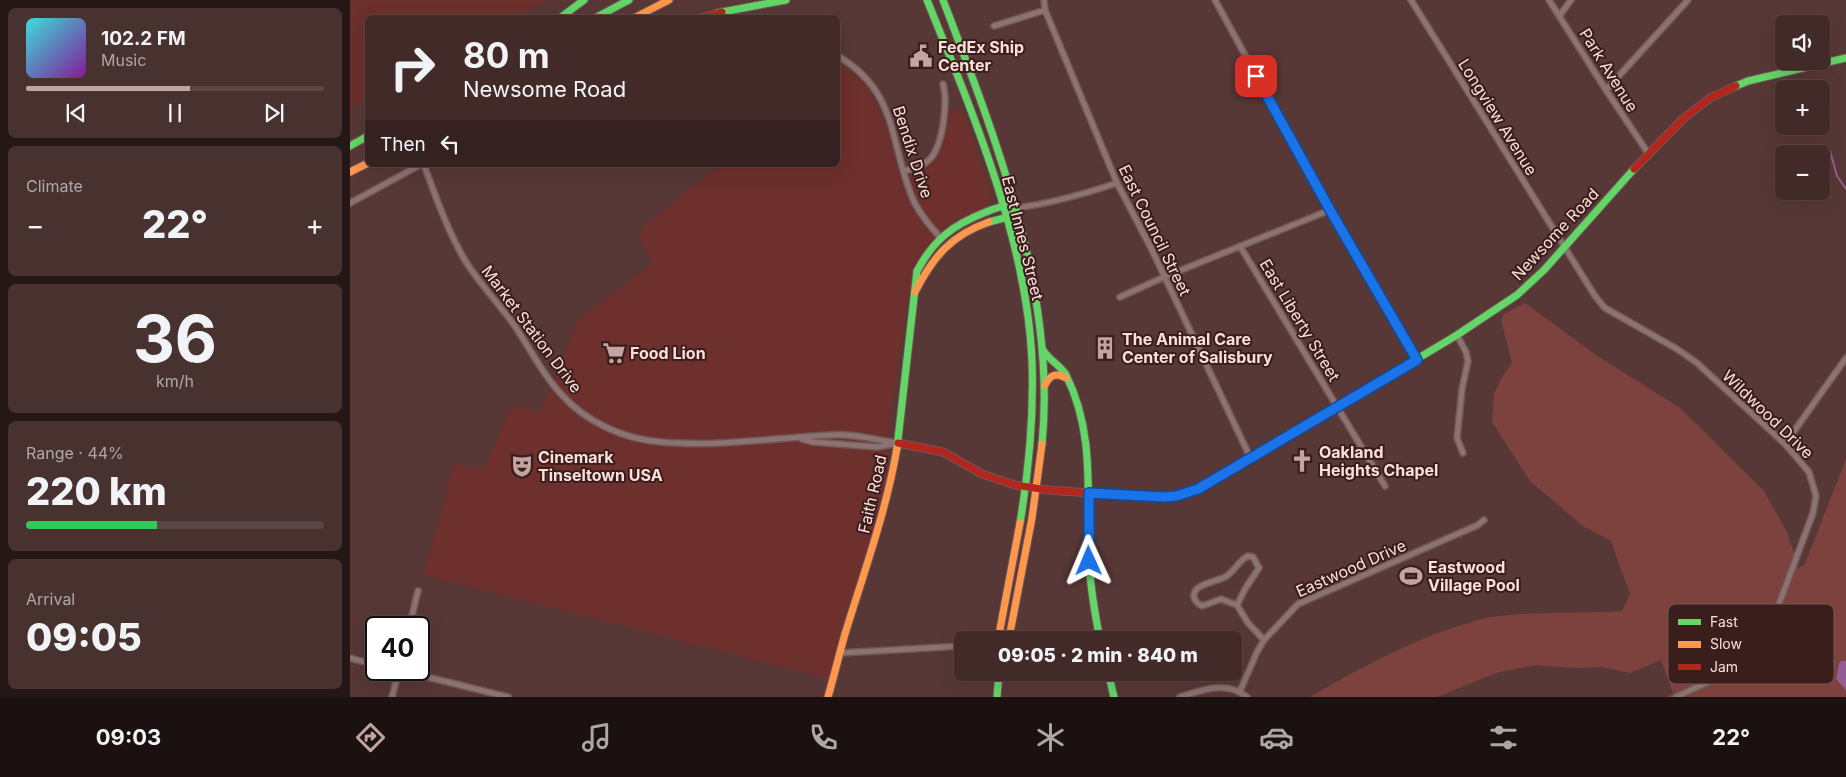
<!DOCTYPE html>
<html lang="en">
<head>
<meta charset="utf-8">
<style>
	:root { --surface:#412a28; --page:#483230; --text:#f1f3f6; --muted:#aea7a8; --line:#5a4645; --accent:#c2a4a1 }
	body { margin:0; font-family:Inter,sans-serif; background:var(--page); color:var(--text); height:100vh; display:flex; flex-direction:column; font-size:19px; white-space:nowrap }
	* { box-sizing:border-box; margin:0 }
	p { font-size:16px; color:var(--muted) }
	.icon { flex:none; width:28px; height:28px; fill:none; stroke:currentColor; stroke-width:2; stroke-linecap:round; stroke-linejoin:round }
	.map { position:relative; flex:1; overflow:hidden }
	.drawer { display:flex; flex-direction:column; gap:8px; padding:8px; background:#241716; width:350px }
	.drawer>* { flex:none }
	.top-card { position:absolute; left:15px; top:15px; width:475px; height:152px; border-radius:8px; box-shadow:0 5px 20px #0002,0 0 0 1px var(--line); background:#412a28; color:var(--text); overflow:hidden }
	.tools { position:absolute; left:1425px; top:15px; display:grid; gap:10px }
	.tools a { display:grid; place-items:center; width:55px; height:55px; border-radius:8px; background:var(--surface); box-shadow:0 5px 20px #0002,0 0 0 1px var(--line); font-size:25px }
	.speed { position:absolute; left:15px; top:616px; display:flex; gap:10px; font-size:25px; font-weight:700; text-align:center }
	.speed>* { display:grid; place-content:center; width:65px; height:65px; border-radius:50%; background:var(--surface); box-shadow:0 5px 20px #0002,0 0 0 1px var(--line); line-height:1 }
	.speed .limit { border:2px solid #111; border-radius:8px; background:#fff; color:#111 }
	.pin { position:absolute; display:grid; place-items:center; width:42px; height:42px; color:#fff; margin:-21px; border-radius:10px; box-shadow:0 2px 8px #0006 }
	.me { position:absolute; width:55px; margin:-28px; rotate:359deg; stroke-linejoin:round; filter:drop-shadow(0 0 4px #0008) }
	.turn { display:flex; align-items:center; gap:18px; height:105px; padding:0 15px; font-size:22px }
	.turn .icon { width:65px; height:65px; stroke-width:2.5 }
	.turn b { display:block; font-size:35px; line-height:42px }
	.then { display:flex; align-items:center; height:48px; padding:0 15px; background:#0003; gap:10px; font-size:19px }
	.big { font-size:38px; font-weight:800; line-height:1.1 }
	.drawer .card { flex:1; display:flex; flex-direction:column; justify-content:center; gap:8px; min-width:0; padding:0 18px; border-radius:8px; background:var(--page) }
	.drawer .dial { align-items:center; gap:0 }
	.dial b { font-size:65px; line-height:1 }
	.song { display:flex; align-items:center; gap:15px }
	.cover { width:60px; height:60px; border-radius:8px; background:linear-gradient(135deg,hsl(180 70% 55%),hsl(290 70% 35%)) }
	.played { height:5px; border-radius:2px; background:linear-gradient(90deg,var(--accent) 55%,var(--line) 55%) }
	.keys { display:flex; justify-content:space-around; direction:ltr }
	.heat { display:flex; justify-content:space-between; align-items:center; font-size:28px; direction:ltr }
	.charge { height:8px; border-radius:4px; background:linear-gradient(90deg,#34c759 44%,var(--line) 0) }
	.trip { position:absolute; left:604px; top:631px; width:288px; height:50px; border-radius:8px; background:var(--surface); box-shadow:0 5px 20px #0002,0 0 0 1px var(--line); font-weight:800; line-height:50px; text-align:center }
	.tab-bar { display:flex; height:80px; justify-content:space-around; align-items:center; background:#1a1110; color:var(--muted) }
	.tab-bar .icon { width:35px; height:35px }
	.tab-bar .selected { color:var(--accent) }
	.tab-bar b { font-size:22px; color:var(--text) }
	main { display:flex; flex:1; min-height:0 }
	.map>svg:first-child { display:block }
	.built { fill:#6d302c }
	.green { fill:#7d423d }
	.water { fill:#945c94 }
	.lines { fill:none; stroke-linecap:round; stroke-linejoin:round }
	.stream { stroke:#945c94; stroke-width:2 }
	.street-casing { stroke:#705755; stroke-width:8 }
	.fast-casing { stroke:#705755; stroke-width:9 }
	.slow-casing { stroke:#705755; stroke-width:9 }
	.jam-casing { stroke:#705755; stroke-width:9 }
	.street { stroke:#8c7270; stroke-width:5 }
	.fast { stroke:#63d668; stroke-width:7 }
	.slow { stroke:#ff974d; stroke-width:7 }
	.jam { stroke:#b3261e; stroke-width:7 }
	.route-casing { stroke:#114b97; stroke-width:12 }
	.route { stroke:#1a73e8; stroke-width:9 }
	.labels { text-anchor:middle; dominant-baseline:central; stroke-width:4; stroke-linejoin:round; paint-order:stroke }
	.poi-label { font-size:16px; font-weight:bold; fill:#fcdeda; stroke:#391e1c; text-anchor:start }
	.street-label { font-size:16px; fill:#fcdeda; stroke:#391e1c }
	.key { fill:#391e1c; stroke:#745855; stroke-width:1 }
	.key-label { font-size:14px; fill:#fcdeda }
</style>
</head>
<body>
<main>
<section class="drawer">
<div class="card">
<div class="song"><i class="cover"></i><div><b>102.2 FM</b><p>Music</p></div></div>
<div class="played"></div>
<div class="keys"><svg class="icon" aria-label="previous" viewBox="0 0 24 24"><path d="M18 5L8 12l10 7zM5 5v14"/></svg><svg class="icon" aria-label="pause" viewBox="0 0 24 24"><path d="M8 5v14M16 5v14"/></svg><svg class="icon" aria-label="next" viewBox="0 0 24 24"><path d="M6 5l10 7-10 7zM19 5v14"/></svg></div>
</div>
<div class="card"><p>Climate</p>
<div class="heat"><a>−</a><b class="big">22°</b><a>+</a></div>
</div>
<div class="card dial"><b>36</b><p>km/h</p></div>
<div class="card"><p>Range · 44%</p><b class="big">220 km</b><div class="charge"></div></div>
<div class="card"><p>Arrival</p><b class="big">09:05</b></div>
</section>
<div class="map">
<svg width="1496" height="697" viewBox="0 0 1496 697">
	<rect width="100%" height="100%" fill="#573836"/>
	<path class="built" d="M0,0H197L167,17L18,18L17,99L0,109Z
		M488,61L511,80L525,99L536,124L550,176L572,170L587,158L593,145L598,111L612,108L642,196L635,207L602,225L567,265L563,276L557,303L540,422L538,463L534,493L510,578L479,679L74,575L103,463L134,468L162,404L190,413L227,321L302,263L290,241L293,226L370,165H488Z"/>
	<path class="green" d="M1175,303L1246,355L1330,408L1414,491L1437,532L1449,568L1455,564L1496,459V697H1316L1323,693L1311,660L1280,673L1251,667L1222,668L1186,665L1149,672L1087,697H960C1009,669 1058,641 1112,625C1122,622 1132,618 1142,617C1185,611 1228,614 1272,611L1280,594L1261,541L1233,526L1180,481L1142,422L1144,394L1152,377L1162,363L1151,320L1154,314Z"/>
	<path class="water" d="M1491,661H1496V690L1486,679L1489,664Z"/>
	<g class="lines">
		<path class="stream" d="M1480,151L1487,176L1496,189"/>
		<defs>
			<path id="street" d="M694,0L695,10L767,183L801,248L901,459
				M865,0L980,210L1067,360
				M1061,0L1245,296L1255,308L1327,349L1347,363L1435,444L1459,472L1466,496L1463,513L1420,628L1410,649L1403,658L1392,666L1326,697
				M1199,0L1256,90L1298,153
				M1210,15L1221,0
				M644,26L695,10
				M488,56C548,92 539,140 562,197C568,212 579,225 590,237
				M1256,90L1338,0
				M74,165C86,197 98,232 116,262C130,284 149,304 164,325C180,348 192,374 211,394C236,422 273,439 311,442C365,447 426,438 480,435C502,433 526,440 548,443
				M554,171C563,169 572,167 579,160C593,147 598,102 593,84
				M0,203L70,165
				M665,208C699,204 734,194 767,183
				M890,246L1035,486
				M770,297L814,277L980,210
				M1107,335L1116,352L1118,361L1112,389L1107,438L1113,453
				M452,439L463,442L527,447L543,444
				M1435,444L1496,358
				M898,556L903,557L909,568L895,589L887,605L871,599L852,606C848,604 845,602 844,597C842,584 866,582 875,577C884,572 888,561 898,556Z
				M887,605L898,623L914,640
				M59,628L68,591
				M490,653L612,646
				M0,658L26,665
				M49,670L158,697
				M890,691L907,652L914,640L948,604L1128,525L1134,520
				M42,697L49,670
				M830,697C852,690 877,680 897,697"/>
			<path id="fast" d="M577,0C622,111 677,240 682,361C684,416 679,469 670,523
				M593,0C646,139 707,293 692,444
				M367,13L436,0
				M210,18L234,0
				M245,18L279,0
				M1386,86L1398,81L1496,58
				M0,146L18,136
				M693,350C699,360 711,366 716,375C746,435 736,496 739,560C740,587 745,614 750,640
				M1042,374L1107,335L1167,295L1194,270L1284,169
				M547,448L567,271C584,239 603,225 636,212C646,208 655,204 665,208L662,216L639,222
				M758,672L764,697
				M647,697L649,672"/>
			<path id="slow" d="M284,18L319,0
				M0,172L18,163
				M565,292C583,257 601,235 639,222
				M695,385C700,375 706,372 716,378
				M740,493L809,497L827,496L848,489L1042,374
				M653,640L650,629L670,523
				M656,640L660,633L682,518L692,444
				M478,697C484,676 489,655 495,634C514,572 536,512 547,448"/>
			<path id="jam" d="M350,18L372,12
				M1284,169L1334,118L1360,98L1386,86
				M548,443L593,452L632,474L665,485L698,490L740,493"/>
		</defs>
		<use href="#street" class="street-casing"/>
		<use href="#fast" class="fast-casing"/>
		<use href="#slow" class="slow-casing"/>
		<use href="#jam" class="jam-casing"/>
		<use href="#street" class="street"/>
		<use href="#fast" class="fast"/>
		<use href="#slow" class="slow"/>
		<use href="#jam" class="jam"/>
	</g>
	<g class="lines">
		<defs>
			<path id="route" d="M739,561V493L814,497L826,496L848,489L1067,360L980,210L906,76"/>
		</defs>
		<use href="#route" class="route-casing"/>
		<use href="#route" class="route"/>
	</g>
	<defs>
		<symbol id="civic-bare" viewBox="-9 -9 18 18"><path d="M-.6-6.5H3V-4.5H.6V-3L4-1V1h2V6H-6V1h2V-1L-.6-3ZM-1.2 2.5V6h2.4V2.5Z" fill="#c2a4a1" stroke="#391e1c" stroke-width="2.5" paint-order="stroke"/></symbol>
		<symbol id="building-bare" viewBox="-9 -9 18 18"><path d="M-4-6H4V6H1V3H-1V6H-4ZM-2.5-4.3h1.7v1.8h-1.7ZM.8-4.3h1.7v1.8H.8ZM-2.5-1h1.7V.8h-1.7ZM.8-1h1.7V.8H.8Z" fill="#c2a4a1" stroke="#391e1c" stroke-width="2.5" paint-order="stroke"/></symbol>
		<symbol id="supermarket-bare" viewBox="-9 -9 18 18"><path d="M-6-5.5h2.5l.6 2H6L4.5 2H-2.5L-4.4-4H-6ZM-1.5 3.2a1.3 1.3 0 1 0 .1 0ZM3 3.2a1.3 1.3 0 1 0 .1 0Z" fill="#c2a4a1" stroke="#391e1c" stroke-width="2.5" paint-order="stroke"/></symbol>
		<symbol id="church-bare" viewBox="-9 -9 18 18"><path d="M-1.2-6h2.4v3.5h3.3v2.4h-3.3V6h-2.4V-.1h-3.3v-2.4h3.3Z" fill="#c2a4a1" stroke="#391e1c" stroke-width="2.5" paint-order="stroke"/></symbol>
		<symbol id="theatre-bare" viewBox="-9 -9 18 18"><path d="M-5-5.5Q0-4 5-5.5V0Q5 5 0 6Q-5 5-5 0ZM-3.3-2.5H-1v1.5H-3.3ZM1-2.5H3.3v1.5H1ZM-2.8 1Q0 5.5 2.8 1Z" fill="#c2a4a1" stroke="#391e1c" stroke-width="2.5" paint-order="stroke"/></symbol>
		<symbol id="stadium-bare" viewBox="-9 -9 18 18"><path d="M0-5a6.5 5 0 1 0 0 10a6.5 5 0 1 0 0-10ZM-3.5-1.8h7v3.6h-7Z" fill="#c2a4a1" stroke="#391e1c" stroke-width="2.5" paint-order="stroke"/></symbol>
	</defs>
	<g fill-rule="evenodd">
		<use href="#civic-bare" x="555" y="40" width="32" height="32"/>
		<use href="#building-bare" x="739" y="332" width="32" height="32"/>
		<use href="#supermarket-bare" x="248" y="337" width="32" height="32"/>
		<use href="#church-bare" x="936" y="445" width="32" height="32"/>
		<use href="#theatre-bare" x="156" y="450" width="32" height="32"/>
		<use href="#stadium-bare" x="1045" y="560" width="32" height="32"/>
	</g>
	<g class="labels">
		<g class="poi-label">
			<text x="588" y="47">FedEx Ship<tspan x="588" dy="18">Center</tspan></text>
			<text x="772" y="339">The Animal Care<tspan x="772" dy="18">Center of Salisbury</tspan></text>
			<text x="280" y="353">Food Lion</text>
			<text x="969" y="452">Oakland<tspan x="969" dy="18">Heights Chapel</tspan></text>
			<text x="188" y="457">Cinemark<tspan x="188" dy="18">Tinseltown USA</tspan></text>
			<text x="1078" y="567">Eastwood<tspan x="1078" dy="18">Village Pool</tspan></text>
		</g>
		<g class="street-label">
			<text transform="translate(1259 70) rotate(58)">Park Avenue</text>
			<text transform="translate(1148 117) rotate(58)">Longview Avenue</text>
			<text transform="translate(563 152) rotate(72)">Bendix Drive</text>
			<text transform="translate(805 230) rotate(64)">East Council Street</text>
			<text transform="translate(1205 234) rotate(-47)">Newsome Road</text>
			<text transform="translate(673 238) rotate(76)">East Innes Street</text>
			<text transform="translate(950 320) rotate(59)">East Liberty Street</text>
			<text transform="translate(182 329) rotate(53)">Market Station Drive</text>
			<text transform="translate(1418 414) rotate(44)">Wildwood Drive</text>
			<text transform="translate(522 494) rotate(-77)">Faith Road</text>
			<text transform="translate(1001 568) rotate(-24)">Eastwood Drive</text>
		</g>
	</g>
	<rect x="1318" y="604" width="166" height="80" rx="8" class="key"/>
	<rect x="1328" y="619" width="23" height="6" fill="#63d668"/>
	<rect x="1328" y="641" width="23" height="7" fill="#ff974d"/>
	<rect x="1328" y="664" width="23" height="6" fill="#b3261e"/>
	<g class="key-label">
		<text x="1360" y="627">Fast</text>
		<text x="1360" y="649">Slow</text>
		<text x="1360" y="672">Jam</text>
	</g>
</svg>
<div class="tools">
<a><svg class="icon" aria-label="sound" viewBox="0 0 24 24"><path d="M4 9h4l5-4v14l-5-4H4zM17 9q2 3 0 6"/></svg></a>
<a>+</a>
<a>−</a>
</div>
<div class="speed"><div class="limit">40</div></div>
<div class="pin" style="left:906px;top:76px;background:#d93025"><svg class="icon" aria-label="arrive" viewBox="0 0 24 24"><path d="M6 21V4h12l-3 4 3 4H6"/></svg></div>
<svg class="me" style="left:739px;top:561px" viewBox="-20 -20 40 40"><path d="M0-17L14 15 0 8-14 15z" fill="#1a73e8" stroke="#fff" stroke-width="4"/></svg>
<div class="trip">09:05 · 2 min · 840 m</div>
<div class="top-card">
<div class="turn"><svg class="icon" aria-label="right" viewBox="0 0 24 24"><path d="M7 20v-9h11M14 6l5 5-5 5"/></svg><div><b>80 m</b>Newsome Road</div></div>
<div class="then">Then<svg class="icon" aria-label="left" viewBox="0 0 24 24"><path d="M17 20v-9H6M10 6l-5 5 5 5"/></svg></div>
</div>
</div>
</main>
<nav class="tab-bar">
<b>09:03</b>
<svg class="icon selected" aria-label="directions" viewBox="0 0 24 24"><path d="M12 3l9 9-9 9-9-9zM9 14v-3h6M13 9l2 2-2 2"/></svg>
<svg class="icon" aria-label="music" viewBox="0 0 24 24"><path d="M9 18V5l10-2v13"/><circle cx="6" cy="18" r="3"/><circle cx="16" cy="16" r="3"/></svg>
<svg class="icon" aria-label="phone" viewBox="0 0 24 24"><path d="M5 4h4l2 5-3 2q2 4 5 5l2-3 5 2v4C11 20 4 13 5 4z"/></svg>
<svg class="icon" aria-label="climate" viewBox="0 0 24 24"><path d="M12 3v18M4 7l16 10M4 17L20 7"/></svg>
<svg class="icon" aria-label="car" viewBox="0 0 24 24"><path d="M5 17H2v-5l4-1 3-4h7l3 4 3 1v5h-3M9 17h6M6 11h13"/><circle cx="7" cy="17" r="2"/><circle cx="17" cy="17" r="2"/></svg>
<svg class="icon" aria-label="filters" viewBox="0 0 24 24"><path d="M4 7h16M4 17h16"/><circle cx="9" cy="7" r="2"/><circle cx="15" cy="17" r="2"/></svg>
<b>22°</b>
</nav>
</body>
</html>
